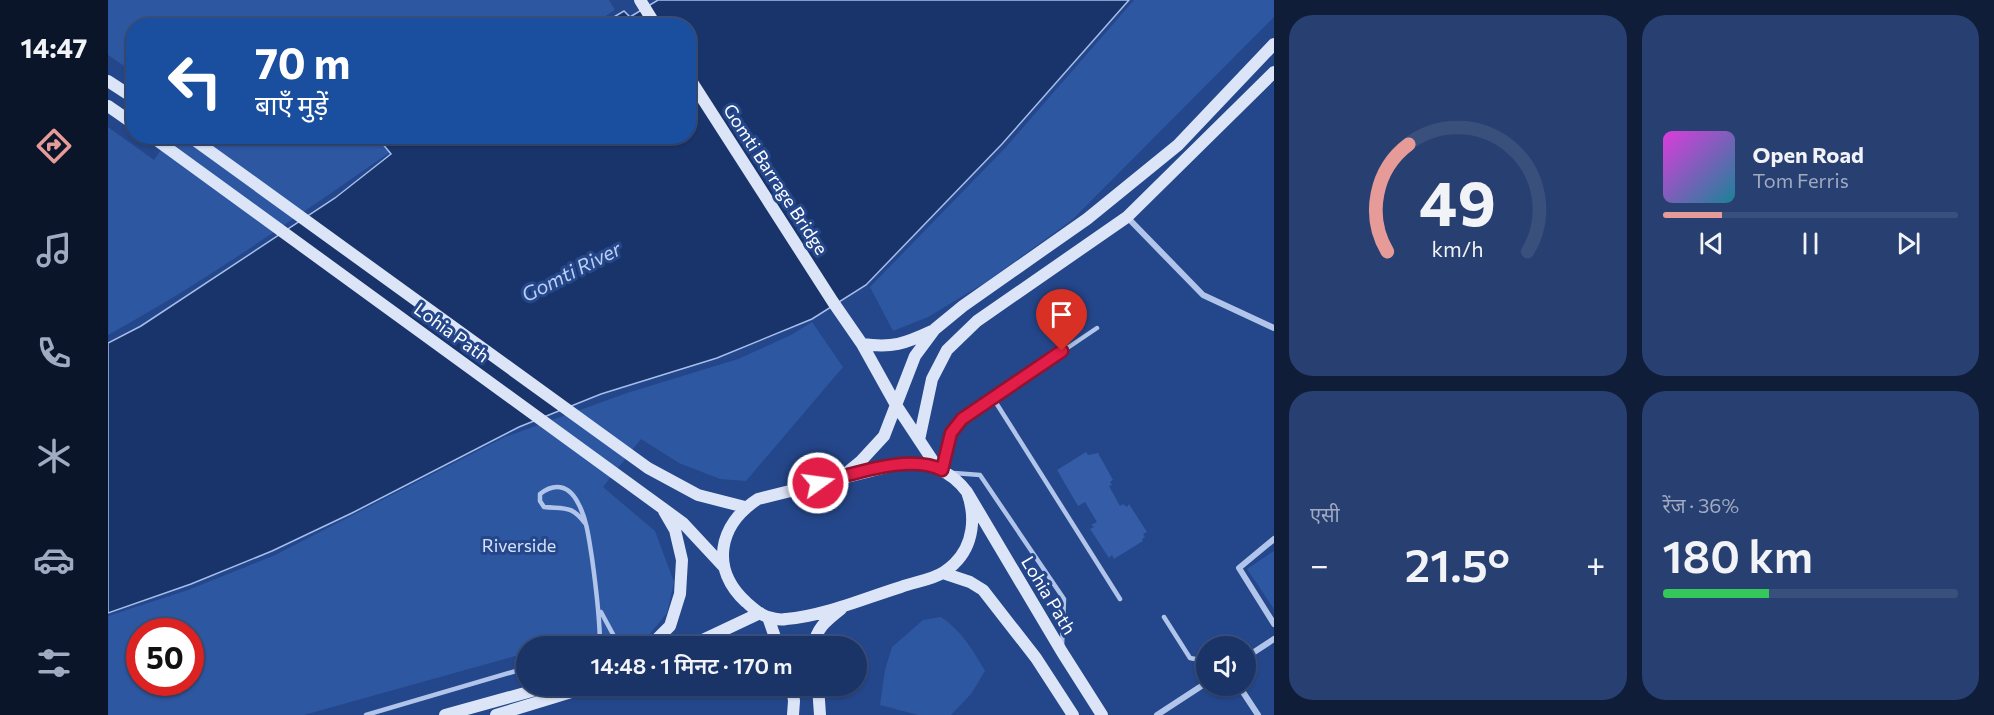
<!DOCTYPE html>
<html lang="hi">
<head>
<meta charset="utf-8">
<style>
	:root { --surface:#1b3468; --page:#283f71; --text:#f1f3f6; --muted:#a0aac0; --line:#394f7c; --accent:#e69b98 }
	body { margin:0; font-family:Commissioner,"Noto Sans Devanagari",sans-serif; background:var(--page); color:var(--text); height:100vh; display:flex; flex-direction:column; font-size:22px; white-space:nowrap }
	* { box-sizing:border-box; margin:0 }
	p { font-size:20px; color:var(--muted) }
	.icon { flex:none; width:33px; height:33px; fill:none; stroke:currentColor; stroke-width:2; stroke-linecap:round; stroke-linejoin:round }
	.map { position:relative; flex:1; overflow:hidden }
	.panel { display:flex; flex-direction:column; gap:15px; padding:15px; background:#0f1d39; width:720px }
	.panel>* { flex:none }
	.top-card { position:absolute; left:18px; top:18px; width:570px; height:126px; border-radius:24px; box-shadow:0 2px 4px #0004,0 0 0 2px var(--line); background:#1a4fa0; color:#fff; overflow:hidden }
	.controls { position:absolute; left:1088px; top:636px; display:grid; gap:12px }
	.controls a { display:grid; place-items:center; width:60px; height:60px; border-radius:50%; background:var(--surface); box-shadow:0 2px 4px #0004,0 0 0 2px var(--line); font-size:30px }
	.speed { position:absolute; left:18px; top:618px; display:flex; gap:12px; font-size:30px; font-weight:700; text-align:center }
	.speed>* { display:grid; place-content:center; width:78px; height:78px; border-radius:50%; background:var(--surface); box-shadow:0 2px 4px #0004,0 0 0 2px var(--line); line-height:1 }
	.speed .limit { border:9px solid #d22; background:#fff; color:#111 }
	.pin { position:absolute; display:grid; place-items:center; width:51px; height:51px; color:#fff; margin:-62px -26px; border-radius:50% 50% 50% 0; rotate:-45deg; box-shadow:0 0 6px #0007 }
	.pin .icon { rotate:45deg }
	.me { position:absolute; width:66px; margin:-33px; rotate:76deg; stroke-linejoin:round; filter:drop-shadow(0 0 4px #0008) }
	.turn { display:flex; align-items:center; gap:21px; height:126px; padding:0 30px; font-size:27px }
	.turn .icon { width:78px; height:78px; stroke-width:2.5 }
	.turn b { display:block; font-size:42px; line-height:51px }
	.big { font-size:45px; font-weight:600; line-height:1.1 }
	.panel .tile { flex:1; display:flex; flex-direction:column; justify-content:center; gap:9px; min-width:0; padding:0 21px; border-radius:24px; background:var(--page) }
	.panel .dial { align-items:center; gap:0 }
	.dial svg { height:156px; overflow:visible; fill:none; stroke:var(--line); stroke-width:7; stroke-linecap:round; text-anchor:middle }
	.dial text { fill:var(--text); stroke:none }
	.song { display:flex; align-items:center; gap:18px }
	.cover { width:72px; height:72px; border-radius:9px; background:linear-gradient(135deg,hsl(300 70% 55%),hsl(190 70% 35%)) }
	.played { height:6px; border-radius:3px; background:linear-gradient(90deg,var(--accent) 20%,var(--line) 20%) }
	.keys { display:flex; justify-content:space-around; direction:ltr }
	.heat { display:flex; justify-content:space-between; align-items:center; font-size:33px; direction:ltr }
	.charge { height:9px; border-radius:4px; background:linear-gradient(90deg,#34c759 36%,var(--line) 0) }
	.panel .tiles { flex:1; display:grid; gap:15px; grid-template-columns:repeat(2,1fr) }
	.trip { position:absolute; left:408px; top:636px; width:351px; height:60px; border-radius:30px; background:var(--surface); box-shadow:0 2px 4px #0004,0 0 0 2px var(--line); font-weight:600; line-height:60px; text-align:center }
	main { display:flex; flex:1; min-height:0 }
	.dock { display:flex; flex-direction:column; width:108px; justify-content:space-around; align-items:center; background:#0b152a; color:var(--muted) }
	.dock .icon { width:42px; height:42px }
	.dock .selected { color:var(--accent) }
	.dock b { font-size:27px; color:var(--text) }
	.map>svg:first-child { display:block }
	.green { fill:#2e57a2; fill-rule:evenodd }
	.water { fill:#19346a; stroke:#a5beeb; stroke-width:1.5 }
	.building { fill:#345ca7 }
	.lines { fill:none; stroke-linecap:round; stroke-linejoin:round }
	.lane { stroke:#b1c5ea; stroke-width:4.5 }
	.street { stroke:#b1c5ea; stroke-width:6 }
	.secondary { stroke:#dce5f8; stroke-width:12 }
	.route-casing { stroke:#92132f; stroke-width:15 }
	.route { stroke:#e11d48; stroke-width:10 }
	.labels { text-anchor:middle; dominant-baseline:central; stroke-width:6; stroke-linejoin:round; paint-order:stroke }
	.street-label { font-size:18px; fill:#fff; stroke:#24468a }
	.park-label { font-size:18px; fill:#d5e1f8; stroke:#24468a }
	.water-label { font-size:20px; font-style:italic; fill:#bdcff1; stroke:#24468a }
</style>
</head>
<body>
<main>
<nav class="dock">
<b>14:47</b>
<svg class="icon selected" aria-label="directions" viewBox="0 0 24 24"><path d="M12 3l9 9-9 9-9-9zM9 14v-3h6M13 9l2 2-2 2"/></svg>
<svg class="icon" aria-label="music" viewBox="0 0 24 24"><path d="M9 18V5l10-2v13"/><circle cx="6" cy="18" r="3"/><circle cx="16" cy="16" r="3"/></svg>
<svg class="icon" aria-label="phone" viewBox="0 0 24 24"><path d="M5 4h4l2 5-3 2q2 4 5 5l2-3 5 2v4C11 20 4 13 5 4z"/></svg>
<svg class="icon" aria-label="climate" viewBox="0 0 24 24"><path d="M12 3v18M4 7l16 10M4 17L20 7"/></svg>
<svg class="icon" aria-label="car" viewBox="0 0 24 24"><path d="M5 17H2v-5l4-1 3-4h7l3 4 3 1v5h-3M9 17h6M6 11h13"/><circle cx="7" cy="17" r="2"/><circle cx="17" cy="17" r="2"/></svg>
<svg class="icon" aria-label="filters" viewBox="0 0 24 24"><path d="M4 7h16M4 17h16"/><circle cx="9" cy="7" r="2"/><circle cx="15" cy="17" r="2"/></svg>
</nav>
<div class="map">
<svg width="1166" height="715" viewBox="0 0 1166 715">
	<rect width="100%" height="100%" fill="#24468a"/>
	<path class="green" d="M0,0H501L507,10L482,26H26L25,72L0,55Z
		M1026,0H1166V17L964,220L878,282L820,317L785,331L762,287L898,147Z
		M0,127L46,160L62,137H304C205,205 106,277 0,335Z
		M704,322L735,367L638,481L612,479L571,463L533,439L495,487L547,531L566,582L559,613L536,641L516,646H469L465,641L444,646H418V653L196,715H0V616L80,590L165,556L397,437L519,393L630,359L683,335ZM32,632H82V682H32Z
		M1166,551V609L1139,569Z
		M833,617C854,631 865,650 877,671L863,694L843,715H810L772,705L777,670L784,647L815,620Z"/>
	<path class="water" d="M550,0H1021L894,144L758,285L704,319L609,358L493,394L411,427L244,513L164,551L83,584L0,613V343L33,326L227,198L283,154L269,137H301L304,141L311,136H580V26L492,25L516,11L522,17Z"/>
	<path class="building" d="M978,452L980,455L990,453L1005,480L1002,482L1004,485L1001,486L1012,506L1015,504L1019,507L1021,504L1039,532L1035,534L1037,537L1034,539L1035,541L1006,559L1004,555L1001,558L982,529L986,527L983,525L989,522L977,502L970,506L949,470Z"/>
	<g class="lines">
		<path class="lane" d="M885,398L1012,599
			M834,469L843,433L854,419L989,328
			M846,473L872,475L956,599L954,646
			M477,523C463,505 457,509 436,507L432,501V494C437,490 443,487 449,487C459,487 466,495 470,503C479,519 481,540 484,558C488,587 492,616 492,646
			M493,612L507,638L515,646
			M1056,617L1082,658L1092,660L1098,669
			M1112,646L1120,641
			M258,715L418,668"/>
		<path class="street" d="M1019,217L1095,295L1166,328
			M1166,539L1131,568L1166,624
			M1137,658L1166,639
			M1131,686L1150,715
			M1049,715L1098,683"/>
		<path class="secondary" d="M532,0L548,26
			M580,76L725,302L754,344L788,405L829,467
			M0,81L26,98
			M0,106L26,124
			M43,136L575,523L615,566
			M81,136L540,468L590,495L637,507
			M754,344C785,348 796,344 824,331
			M811,440L824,379L839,350L869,321L1019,217L1166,72
			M736,475L752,462L776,436L807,356L827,329L855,306L979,219L1070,145L1166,44
			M859,492C868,516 866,545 846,564C843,567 839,570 836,572C824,580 806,582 793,587C757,598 716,616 678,619C673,620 666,619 660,617C652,615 645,608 638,602C602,569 610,525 650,499L791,464C819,462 842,469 859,492L954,652L994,715
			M835,573L862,582L875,590L928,658L965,715
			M660,617L670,646
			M542,646L562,626L572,594L574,560L567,530L556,511
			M582,646L652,613
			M706,646C708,628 719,620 733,609
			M684,686L686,701L685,715
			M710,686L712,715
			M337,715L442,686
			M388,715L483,686"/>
	</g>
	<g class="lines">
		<defs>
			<path id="route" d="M710,483C743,475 802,453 834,470L843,433L854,419L954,351"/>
		</defs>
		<use href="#route" class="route-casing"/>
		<use href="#route" class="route"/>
	</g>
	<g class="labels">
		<g class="street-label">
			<text transform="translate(668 179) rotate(57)">Gomti Barrage Bridge</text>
			<text transform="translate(344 332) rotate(36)">Lohia Path</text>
			<text transform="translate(941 595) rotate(59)">Lohia Path</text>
		</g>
		<g class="park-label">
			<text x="411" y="545">Riverside</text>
		</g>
		<g class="water-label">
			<text transform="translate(463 271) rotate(-27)">Gomti River</text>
		</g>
	</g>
</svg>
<div class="controls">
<a><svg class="icon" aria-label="sound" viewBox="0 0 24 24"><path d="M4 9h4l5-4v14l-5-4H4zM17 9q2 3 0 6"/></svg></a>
</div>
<div class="speed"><div class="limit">50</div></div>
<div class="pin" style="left:954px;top:351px;background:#d93025"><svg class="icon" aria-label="arrive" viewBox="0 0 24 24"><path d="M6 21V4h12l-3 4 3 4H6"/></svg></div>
<svg class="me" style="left:710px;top:483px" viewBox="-20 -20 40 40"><circle r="17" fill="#e11d48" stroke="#fff" stroke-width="3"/><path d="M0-11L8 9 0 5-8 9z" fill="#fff"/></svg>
<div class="trip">14:48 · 1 मिनट · 170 m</div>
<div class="top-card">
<div class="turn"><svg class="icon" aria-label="left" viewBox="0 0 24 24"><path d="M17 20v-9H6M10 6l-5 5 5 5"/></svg><div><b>70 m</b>बाएँ मुड़ें</div></div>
</div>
</div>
<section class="panel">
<div class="tiles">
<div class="tile dial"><svg viewBox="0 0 100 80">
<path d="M14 69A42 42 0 1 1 86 69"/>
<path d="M14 69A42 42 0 0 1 25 14" stroke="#e69b98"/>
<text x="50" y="56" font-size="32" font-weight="700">49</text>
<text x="50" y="72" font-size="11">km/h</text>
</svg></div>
<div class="tile">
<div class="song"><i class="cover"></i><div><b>Open Road</b><p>Tom Ferris</p></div></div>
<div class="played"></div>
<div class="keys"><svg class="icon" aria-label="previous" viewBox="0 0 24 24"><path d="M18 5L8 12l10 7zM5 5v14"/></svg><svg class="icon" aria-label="pause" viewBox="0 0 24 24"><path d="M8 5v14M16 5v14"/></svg><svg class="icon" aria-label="next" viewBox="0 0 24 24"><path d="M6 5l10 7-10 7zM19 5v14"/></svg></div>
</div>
<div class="tile"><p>एसी</p>
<div class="heat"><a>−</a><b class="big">21.5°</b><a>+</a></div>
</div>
<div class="tile"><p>रेंज · 36%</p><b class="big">180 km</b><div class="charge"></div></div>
</div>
</section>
</main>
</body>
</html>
